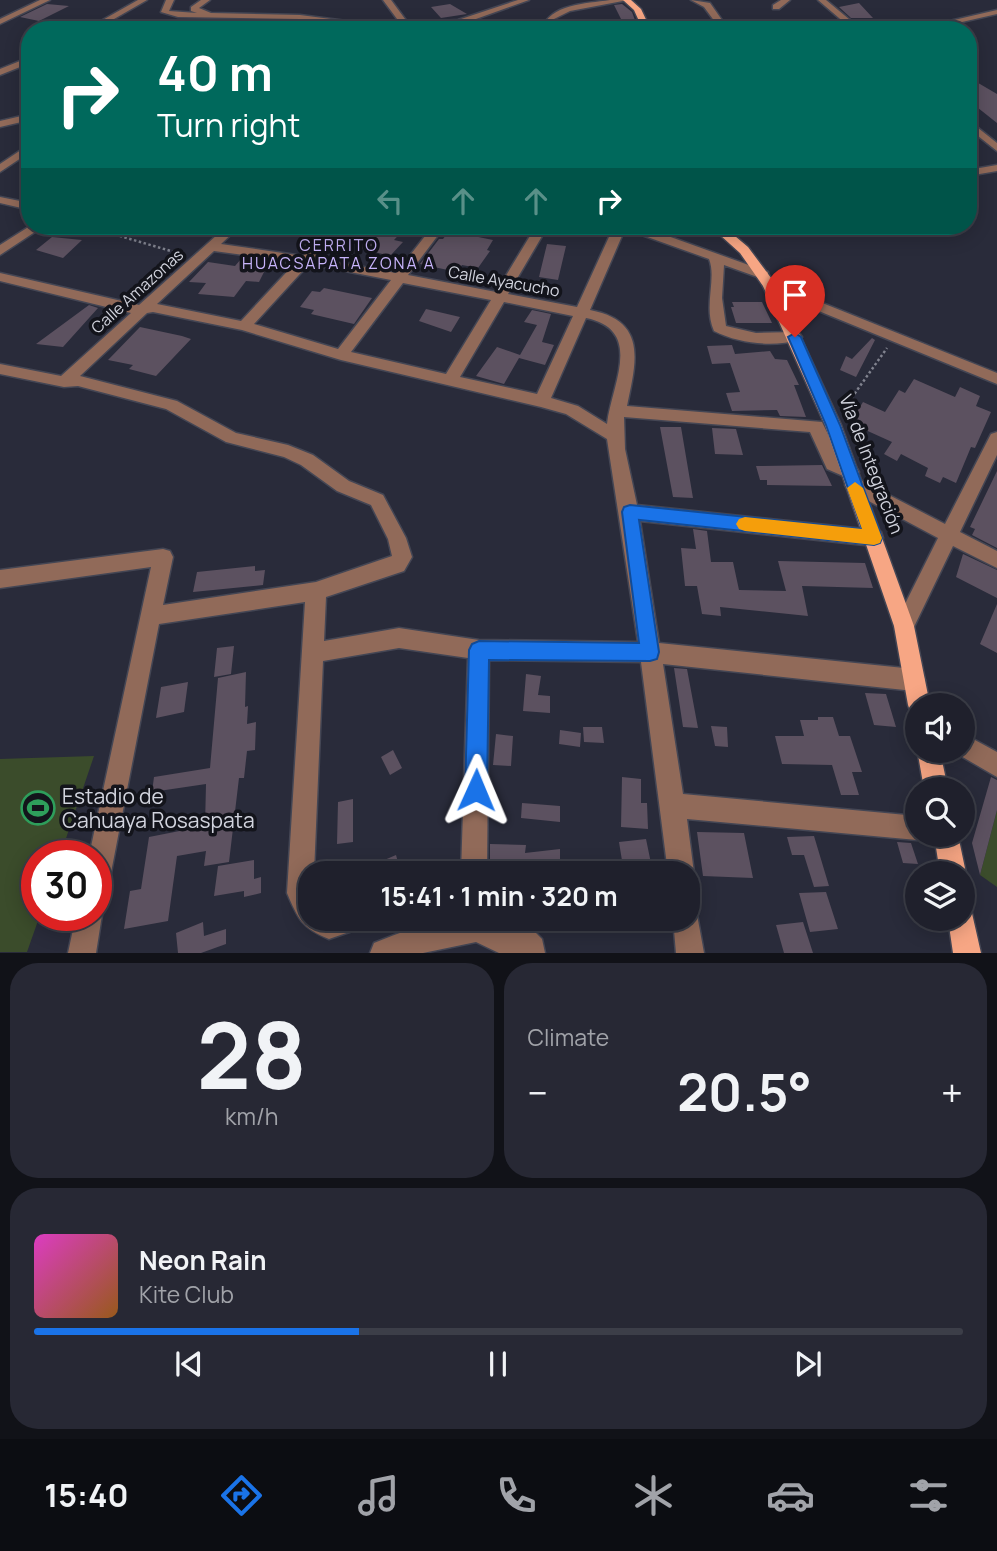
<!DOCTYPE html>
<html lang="en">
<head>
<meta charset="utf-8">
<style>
	:root { --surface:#1f202c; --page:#272834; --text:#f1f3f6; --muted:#a1a3a9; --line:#3c3e48; --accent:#1a73e8 }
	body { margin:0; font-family:Manrope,sans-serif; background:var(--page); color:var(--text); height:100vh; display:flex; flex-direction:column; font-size:26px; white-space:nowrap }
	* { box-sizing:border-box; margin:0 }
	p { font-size:23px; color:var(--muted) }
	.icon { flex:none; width:38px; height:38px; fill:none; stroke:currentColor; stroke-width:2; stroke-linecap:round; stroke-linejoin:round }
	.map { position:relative; height:953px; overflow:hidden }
	.sheet { display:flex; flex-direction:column; gap:10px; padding:10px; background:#111218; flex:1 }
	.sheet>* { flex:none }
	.guide { position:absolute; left:21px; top:21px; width:956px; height:214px; border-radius:28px; box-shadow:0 4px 18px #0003,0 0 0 2px var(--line); background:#00695c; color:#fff; overflow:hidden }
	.controls { position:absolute; left:905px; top:693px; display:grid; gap:14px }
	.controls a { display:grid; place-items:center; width:70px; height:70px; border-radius:50%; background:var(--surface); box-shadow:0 4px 18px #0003,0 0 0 2px var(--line); font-size:35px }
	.speed { position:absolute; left:21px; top:840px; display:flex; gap:14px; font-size:35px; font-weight:700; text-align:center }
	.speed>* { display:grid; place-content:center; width:91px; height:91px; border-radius:50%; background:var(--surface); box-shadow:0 4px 18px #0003,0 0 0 2px var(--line); line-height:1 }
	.speed .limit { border:10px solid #d22; background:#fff; color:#111 }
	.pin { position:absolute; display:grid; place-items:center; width:60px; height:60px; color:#fff; margin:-72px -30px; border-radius:50% 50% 50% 0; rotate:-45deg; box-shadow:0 0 7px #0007 }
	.pin .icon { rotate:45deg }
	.me { position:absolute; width:77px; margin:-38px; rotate:1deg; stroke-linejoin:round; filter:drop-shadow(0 0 5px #0008) }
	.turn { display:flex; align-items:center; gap:24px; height:147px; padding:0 21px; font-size:32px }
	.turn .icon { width:91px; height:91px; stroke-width:2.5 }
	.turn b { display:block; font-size:49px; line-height:60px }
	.lanes { display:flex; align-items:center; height:66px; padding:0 21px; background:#0003; justify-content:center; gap:35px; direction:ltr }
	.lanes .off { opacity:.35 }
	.big { font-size:52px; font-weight:700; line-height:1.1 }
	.sheet .widget { flex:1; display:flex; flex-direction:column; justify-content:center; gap:10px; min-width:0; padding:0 24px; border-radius:28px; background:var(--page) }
	.sheet .dial { align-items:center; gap:0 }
	.dial b { font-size:91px; line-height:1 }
	.song { display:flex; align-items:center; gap:21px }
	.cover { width:84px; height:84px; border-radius:10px; background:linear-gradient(135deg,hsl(310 70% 55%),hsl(30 70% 35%)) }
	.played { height:7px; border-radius:4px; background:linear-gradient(90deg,var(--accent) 35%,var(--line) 35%) }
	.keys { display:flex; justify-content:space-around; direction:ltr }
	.heat { display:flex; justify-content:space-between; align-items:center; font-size:38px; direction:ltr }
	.sheet .tiles { flex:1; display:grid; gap:10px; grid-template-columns:1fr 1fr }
	.widget:last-child { grid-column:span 2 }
	.trip { position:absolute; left:298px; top:861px; width:402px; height:70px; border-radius:28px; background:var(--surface); box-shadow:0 4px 18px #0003,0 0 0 2px var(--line); font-weight:700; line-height:70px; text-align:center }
	.dock { display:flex; height:112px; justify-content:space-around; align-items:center; background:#0c0d12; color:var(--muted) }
	.dock .icon { width:49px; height:49px }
	.dock .current { color:var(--accent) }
	.dock b { font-size:32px; color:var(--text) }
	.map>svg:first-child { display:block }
	.green { fill:#3b4c2b }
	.building { fill:#5c5160 }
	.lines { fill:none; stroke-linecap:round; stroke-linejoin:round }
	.minor-casing { stroke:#444654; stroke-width:3 }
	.major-casing { stroke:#444654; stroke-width:3 }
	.path { stroke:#81838f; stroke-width:2.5; stroke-dasharray:2.5 2.5; stroke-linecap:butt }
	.minor { fill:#916a59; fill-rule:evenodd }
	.major { fill:#f7a684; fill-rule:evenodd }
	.route { fill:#1a73e8; stroke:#114b97; stroke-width:2 }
	.slow { fill:#f59e0b }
	.labels { text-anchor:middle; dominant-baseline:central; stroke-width:7; stroke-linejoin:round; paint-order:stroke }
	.far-neighbourhood-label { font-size:16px; letter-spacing:2px; fill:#c8b4fb; stroke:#13141b }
	.far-street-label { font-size:16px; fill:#d2d4de; stroke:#13141b }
	.street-label { font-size:18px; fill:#d2d4de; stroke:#13141b }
	.near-poi-label { font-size:21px; fill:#d2d4de; stroke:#13141b; text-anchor:start }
</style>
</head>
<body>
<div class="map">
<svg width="997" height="953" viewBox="0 0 997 953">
	<rect width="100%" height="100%" fill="#292b3a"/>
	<path class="green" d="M94,756L60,856H37V915H40L27,952H0V759Z
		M997,810V887L980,875Z"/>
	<path class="building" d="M859,3L873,18H851L839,7Z
		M47,4L69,6L39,21L20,17Z
		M450,4L467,14L441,18L431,7Z
		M622,4L632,12L636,23H623L614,5Z
		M968,77L997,94V123L968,100Z
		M367,226H407L394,240L403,242L390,256L356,247L362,240L357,238Z
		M449,231L493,240L487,250L490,251L478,268L462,265L457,272L420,264L439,239H443Z
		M52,237L82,240L63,258L36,250Z
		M547,244L566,246L558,280L539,277Z
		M241,259L268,264L259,282L246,281L234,297L198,294L206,283L189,282L208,262L235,266Z
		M324,288L372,298L354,324L311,314L314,310L300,307L312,291L320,292Z
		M732,302H762L772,323H736L731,307H734Z
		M89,305L98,308L63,347L36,344Z
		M426,309L460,317L451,332L419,321Z
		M532,310L551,314L542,342L554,345L545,365L519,358L504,384L476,376L497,347L520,355L537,325L524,322Z
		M140,327L182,336L191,339L156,376L129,369L133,365L108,360Z
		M872,338L875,340L856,377L840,370L846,356L852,359Z
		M732,345L735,354L770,351L775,359L787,360L799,385H794L806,417L780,416L777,410L732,411L726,393L740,392L730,363L712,364L707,346Z
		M914,379L955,397L960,387L980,396L976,406L991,412L975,448L971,447L956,483L943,477L940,483L925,476L928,468L901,454L897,461L884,454L892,442L850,423L863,402L885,412L899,390L905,393Z
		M660,427H681L693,498L673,497Z
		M712,428L736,429L743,455L715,454Z
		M822,465L832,486L767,485V480H760L756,466Z
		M997,471V548L972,535L975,529L970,527Z
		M693,529L707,531L711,562H733L739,590L786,591L778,561L865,563L873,588L802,586L808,616L720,607L721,616L702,614L697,586H685L681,548L696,549Z
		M963,554L997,570V598L956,577Z
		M255,566V571L265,570L263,585L193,592L197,572Z
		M997,604V653L980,644Z
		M234,646L231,674L214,677L217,648Z
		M674,668L687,669L698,728L683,727Z
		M246,672L245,707L248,706L247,724L256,722L255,750L247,751L244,778H239L229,862L204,866L206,851L177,856L168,921L124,929L130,891L141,889L149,837L205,826L206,784L152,792L154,777L210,768L218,678Z
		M526,674L541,676L538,695L550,696V713L523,711Z
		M188,682L184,712L156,718L161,687Z
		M865,693L886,694L896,727L874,725Z
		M818,717H833L839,736H850L862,772H852L859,795H841L832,765L782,764L775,736H804L800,720H818Z
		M711,726L727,727L728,747L715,746Z
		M583,727H602L604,743L584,742Z
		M560,730L581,733L580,747L559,744Z
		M496,734L513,736L511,766L493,765Z
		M393,750L402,768L390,775L381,757Z
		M622,777L641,779V803H647L648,829L621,827Z
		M991,777L997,780V810L980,875L972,843Z
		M353,799V842L337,844L338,802Z
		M522,803L560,806V822L521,818Z
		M697,832L744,833L753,878L703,876Z
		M814,836L829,886L814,887L804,855H792L787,837Z
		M646,839L653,873H624L619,842Z
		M897,842L911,843L918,864L903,863Z
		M490,844L526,845L525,853L560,849V865L524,868V873H490Z
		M396,855L401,873H354Z
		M254,860V879L261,877V893L244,897V891L214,896L218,866Z
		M826,892L838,929L810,932L799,893Z
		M203,922L204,936L226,929V944L201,953H178L176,933Z
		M803,922L813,953H784L776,925Z"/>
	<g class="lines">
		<defs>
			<path id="minor" d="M40,0H50L0,24V19Z
				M138,0H147L95,30H85Z
				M166,0H174L169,11L197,13L191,11V7L201,0H210L199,8L211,13L300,15L362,23H400L383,0H391L408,23L458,20L518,0H529L462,24L435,27H362L300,19L178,17L161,12Z
				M610,0H628L570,11L552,20L549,30H541C551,3 585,4 610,0Z
				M691,0L710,3L729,30H721L704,7Z
				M781,0H790L779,9H773V5Z
				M818,0H826L862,30H853Z
				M997,10V14L927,30H911Z
				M30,57V63L0,75V69Z
				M30,114V120L0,127V121Z
				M968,120L997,143V151L968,128Z
				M30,144V152L0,172V164Z
				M997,165V171L968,176V170Z
				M0,197L30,203V210L0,203Z
				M30,226H44L0,255V245Z
				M227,226H240L221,244L303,256L331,226H344L315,258L396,273L433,226H445L408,275L496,292L536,226H548L508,294L577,307L614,226H640L768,272V278L763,279L724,265L722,298L726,326L756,333L795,332L800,334L802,337L800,340C772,347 740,344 714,331C703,307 717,279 709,259L625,229L590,310C648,321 636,362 627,406L822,422L840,459L856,467L859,472L856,477L850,479L827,469L810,432L624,417L625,449L637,505L874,530L881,532L883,538L881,544L874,546L640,521L659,643L914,669L922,672L925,680L922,688L914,691L663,664L683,794L917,816V835H927L926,837L917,840L687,819L694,873L688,883V873H668L641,662L489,660L487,873H461L468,658L399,648L323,661L314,873H310V919H361L358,929L329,939C302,928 298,919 287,893L305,602L159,624L109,883L105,892L96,896V856H89L151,567L0,588V570L163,549L170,551L173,557L163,605L316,582L392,556L388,539L371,505L337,491L301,465L284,457L226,442L166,409L78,386L64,387L0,374V364L61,376L131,313L0,281V273L139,305ZM214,251L296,262L241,321L157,304ZM309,264L391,280L338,349L254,324ZM403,283L491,300L446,374L351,352ZM504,302L573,316L537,394L460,377ZM153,312L242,330L341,360L541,407L566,414L607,439L638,642L479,640L399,628L324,641L326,597L404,571L412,557L406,538L383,495L349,481L313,455L288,445L236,433L177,401L80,376L147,313ZM586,318C645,330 611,386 607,424L578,406L551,398Z
				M770,282L997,373V384L765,289L763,286Z
				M997,432V455L960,532L997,551V568L953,546L911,633L904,636L897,633L894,626L938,538L848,490L845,485L848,480H860L945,524L991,434Z
				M962,733L997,752V777L954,752L962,751Z
				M96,905L102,915L96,953H68L76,915H96Z
				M688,906L696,909L704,953H676L673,919H688Z
				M452,919H522L542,939L545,953H499L476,942L423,953H370L374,943C399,933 425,923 452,919Z"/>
			<path id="major" d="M623,0H631L641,9L651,30H643L634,10Z
				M710,226H723L748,247L777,286L841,425L914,626L930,705H917V715L911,713L908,705L894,626L825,425L763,286L740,253Z
				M917,749L940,751L948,789H924Z
				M934,835H958L966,873L962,881V873H940Z
				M962,906L971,909L981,953H953L948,919H962Z"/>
		</defs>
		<use href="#minor" class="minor-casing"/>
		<use href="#major" class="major-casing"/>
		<path class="path" d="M86,226L181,254
			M843,410L887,348"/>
		<use href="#minor" class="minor"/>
		<use href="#major" class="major"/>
	</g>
	<path class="route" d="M795,333L801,337L840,425L882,538L880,543L874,545L639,520L659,652L657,659L650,661L489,660L487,790L484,797L476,801L468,797L465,790L469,650L472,644L479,641L639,643L622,512L624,507L630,505L862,529L826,425L788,337Z"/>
	<path class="slow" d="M855,482L863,488L882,538L880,543L874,545L745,531L739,529L736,524L739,519L745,517L862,529L847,488Z"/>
	<defs>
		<symbol id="stadium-ring" viewBox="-11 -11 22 22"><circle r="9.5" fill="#13141b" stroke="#2e9e5b" stroke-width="1.5"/><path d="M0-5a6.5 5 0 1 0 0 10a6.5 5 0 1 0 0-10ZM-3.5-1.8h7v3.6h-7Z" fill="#2e9e5b"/></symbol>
	</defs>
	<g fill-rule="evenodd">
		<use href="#stadium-ring" x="19" y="789" width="38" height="38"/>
	</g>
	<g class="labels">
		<g class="far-neighbourhood-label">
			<text x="339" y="245">CERRITO<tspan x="339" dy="18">HUACSAPATA ZONA A</tspan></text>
		</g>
		<g class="far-street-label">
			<text transform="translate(504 281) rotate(10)">Calle Ayacucho</text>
			<text transform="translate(137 291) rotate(-42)">Calle Amazonas</text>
		</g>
		<g class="street-label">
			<text transform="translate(872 464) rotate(69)">Vía de Integración</text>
		</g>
		<g class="near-poi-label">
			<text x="62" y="796">Estadio de<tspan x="62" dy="24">Cahuaya Rosaspata</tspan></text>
		</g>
	</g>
</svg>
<div class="controls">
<a><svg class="icon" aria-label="sound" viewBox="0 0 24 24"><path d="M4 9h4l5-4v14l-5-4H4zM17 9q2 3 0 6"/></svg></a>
<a><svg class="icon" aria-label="search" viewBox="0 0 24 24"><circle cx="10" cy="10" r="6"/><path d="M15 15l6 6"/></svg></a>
<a><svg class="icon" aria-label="layers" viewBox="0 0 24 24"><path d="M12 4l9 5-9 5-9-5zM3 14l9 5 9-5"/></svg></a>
</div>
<div class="speed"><div class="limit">30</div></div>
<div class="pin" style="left:795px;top:337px;background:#d93025"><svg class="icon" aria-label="arrive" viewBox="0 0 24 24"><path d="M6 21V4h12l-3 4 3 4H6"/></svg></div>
<svg class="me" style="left:476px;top:790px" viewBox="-20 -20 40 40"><path d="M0-17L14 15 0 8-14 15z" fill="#1a73e8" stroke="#fff" stroke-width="4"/></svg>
<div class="trip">15:41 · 1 min · 320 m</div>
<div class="guide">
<div class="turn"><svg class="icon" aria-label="right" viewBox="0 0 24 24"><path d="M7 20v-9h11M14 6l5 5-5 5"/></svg><div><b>40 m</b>Turn right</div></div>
<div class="lanes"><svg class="icon off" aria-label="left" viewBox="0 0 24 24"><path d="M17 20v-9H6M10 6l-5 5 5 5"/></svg><svg class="icon off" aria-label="ahead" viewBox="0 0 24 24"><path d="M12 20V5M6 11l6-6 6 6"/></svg><svg class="icon off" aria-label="ahead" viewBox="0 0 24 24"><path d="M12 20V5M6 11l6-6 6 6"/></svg><svg class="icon" aria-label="right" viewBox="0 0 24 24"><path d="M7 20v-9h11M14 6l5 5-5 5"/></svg></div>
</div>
</div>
<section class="sheet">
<div class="tiles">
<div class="widget dial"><b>28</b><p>km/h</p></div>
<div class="widget"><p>Climate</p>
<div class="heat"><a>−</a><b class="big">20.5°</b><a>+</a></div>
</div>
<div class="widget">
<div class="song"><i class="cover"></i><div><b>Neon Rain</b><p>Kite Club</p></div></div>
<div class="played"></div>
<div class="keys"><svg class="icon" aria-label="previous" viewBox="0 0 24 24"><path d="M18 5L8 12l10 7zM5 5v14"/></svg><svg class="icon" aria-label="pause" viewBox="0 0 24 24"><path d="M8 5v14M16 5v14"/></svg><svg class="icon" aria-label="next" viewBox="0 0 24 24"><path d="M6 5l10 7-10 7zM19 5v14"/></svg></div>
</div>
</div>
</section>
<nav class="dock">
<b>15:40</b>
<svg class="icon current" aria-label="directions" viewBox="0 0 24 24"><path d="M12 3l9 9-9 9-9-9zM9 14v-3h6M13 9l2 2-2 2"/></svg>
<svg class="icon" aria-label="music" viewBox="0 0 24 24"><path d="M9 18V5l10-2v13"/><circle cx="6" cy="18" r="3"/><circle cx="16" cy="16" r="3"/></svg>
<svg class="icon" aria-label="phone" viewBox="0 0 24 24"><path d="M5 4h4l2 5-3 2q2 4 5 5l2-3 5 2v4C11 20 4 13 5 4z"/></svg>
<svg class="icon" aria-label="climate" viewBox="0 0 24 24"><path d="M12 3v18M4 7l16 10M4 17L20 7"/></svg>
<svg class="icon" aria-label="car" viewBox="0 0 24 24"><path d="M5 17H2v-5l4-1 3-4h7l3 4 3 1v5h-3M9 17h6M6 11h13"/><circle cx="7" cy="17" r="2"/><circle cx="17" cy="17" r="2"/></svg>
<svg class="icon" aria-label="filters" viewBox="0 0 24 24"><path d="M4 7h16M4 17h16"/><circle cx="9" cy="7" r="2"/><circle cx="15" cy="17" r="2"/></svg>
</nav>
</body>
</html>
